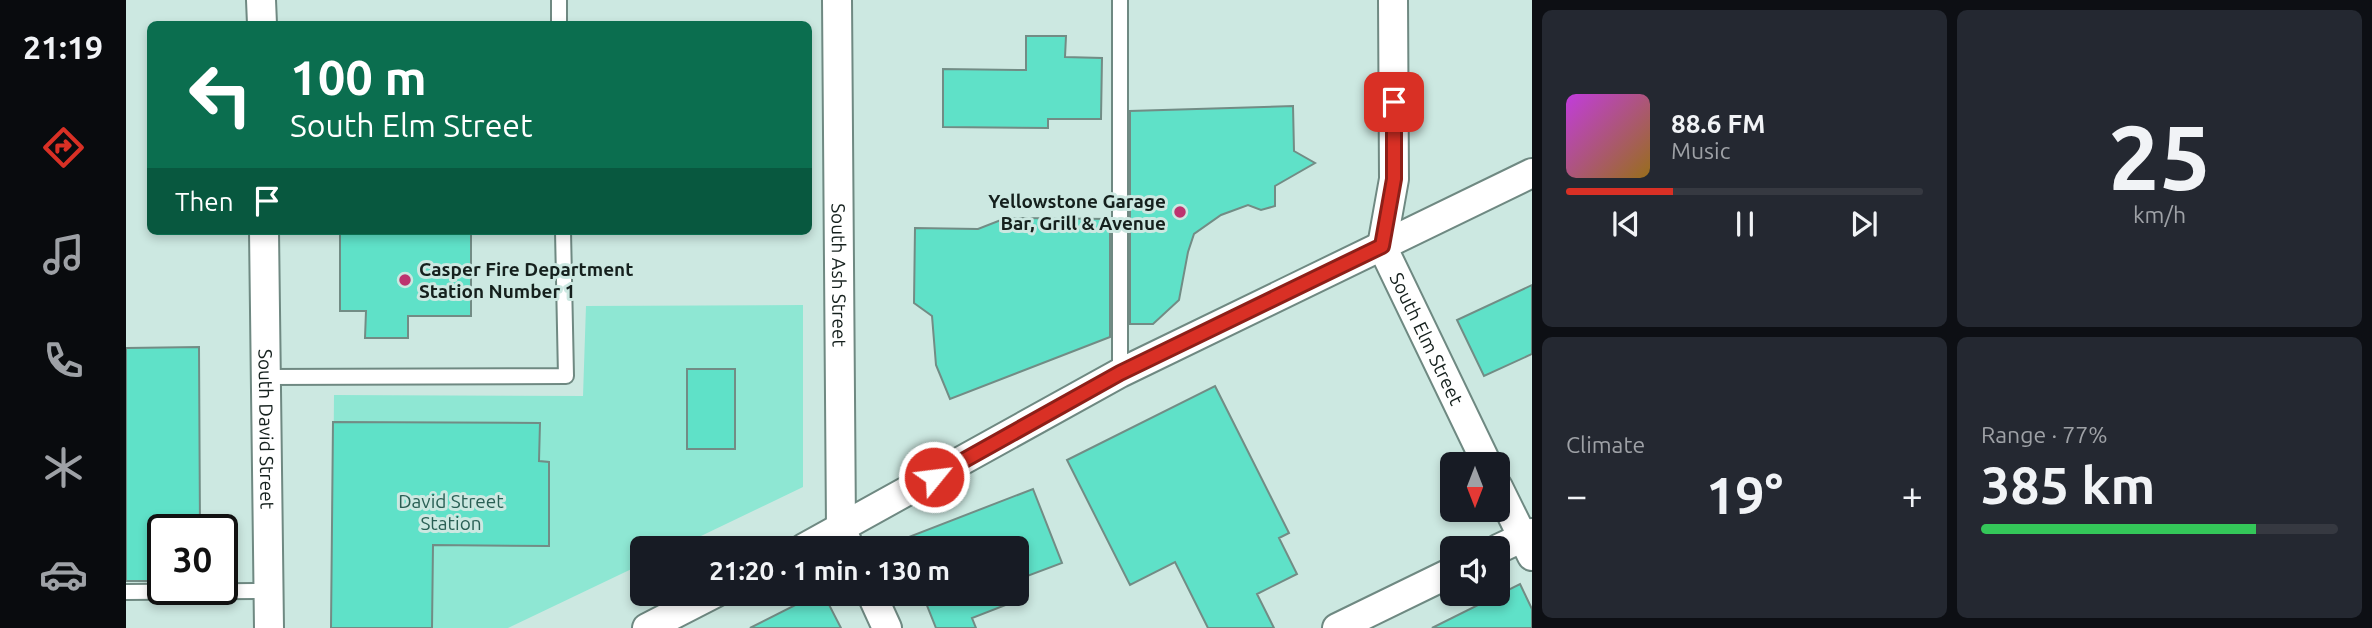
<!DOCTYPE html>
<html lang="en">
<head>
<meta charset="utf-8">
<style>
	:root { --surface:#171b24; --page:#242831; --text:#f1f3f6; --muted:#9ea1a6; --line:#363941; --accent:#d93025 }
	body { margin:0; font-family:Ubuntu,sans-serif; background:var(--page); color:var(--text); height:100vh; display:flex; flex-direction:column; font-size:26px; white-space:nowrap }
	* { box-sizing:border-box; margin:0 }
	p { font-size:23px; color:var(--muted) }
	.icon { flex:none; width:38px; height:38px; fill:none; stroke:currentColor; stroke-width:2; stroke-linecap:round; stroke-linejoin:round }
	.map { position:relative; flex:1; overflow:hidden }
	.side { display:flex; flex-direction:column; gap:10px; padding:10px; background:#0d0f14; width:840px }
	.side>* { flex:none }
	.top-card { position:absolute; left:21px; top:21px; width:665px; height:214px; border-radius:10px; box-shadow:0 4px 10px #0003; background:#0b6e4f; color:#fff; overflow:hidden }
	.needle { width:46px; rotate:180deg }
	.buttons { position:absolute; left:1314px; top:452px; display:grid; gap:14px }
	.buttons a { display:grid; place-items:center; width:70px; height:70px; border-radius:10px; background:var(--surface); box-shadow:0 4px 10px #0003; font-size:35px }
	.speed { position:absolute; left:21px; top:514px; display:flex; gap:14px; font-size:35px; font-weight:700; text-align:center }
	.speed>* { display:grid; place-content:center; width:91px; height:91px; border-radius:50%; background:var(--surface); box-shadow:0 4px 10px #0003; line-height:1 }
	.speed .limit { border:4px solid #111; border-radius:10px; background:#fff; color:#111 }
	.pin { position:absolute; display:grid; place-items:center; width:60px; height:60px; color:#fff; margin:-30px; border-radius:14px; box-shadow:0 4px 10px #0006 }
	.me { position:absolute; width:77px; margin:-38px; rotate:61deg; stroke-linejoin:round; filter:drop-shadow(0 0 5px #0008) }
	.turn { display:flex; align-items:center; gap:24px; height:147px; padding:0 28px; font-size:32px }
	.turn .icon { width:91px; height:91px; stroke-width:2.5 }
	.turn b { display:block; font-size:49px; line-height:60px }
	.then { display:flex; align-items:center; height:66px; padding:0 28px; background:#0003; gap:14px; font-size:26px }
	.big { font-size:52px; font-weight:600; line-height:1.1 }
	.side .card { flex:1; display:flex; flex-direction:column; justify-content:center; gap:10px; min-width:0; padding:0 24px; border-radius:10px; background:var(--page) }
	.side .dial { align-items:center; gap:0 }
	.dial b { font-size:91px; line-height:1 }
	.song { display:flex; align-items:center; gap:21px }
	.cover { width:84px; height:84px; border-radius:10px; background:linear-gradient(135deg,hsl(290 70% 55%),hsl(40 70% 35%)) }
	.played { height:7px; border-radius:4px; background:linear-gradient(90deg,var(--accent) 30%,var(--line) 30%) }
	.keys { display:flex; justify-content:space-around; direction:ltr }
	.heat { display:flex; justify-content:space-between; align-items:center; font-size:38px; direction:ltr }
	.charge { height:10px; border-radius:5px; background:linear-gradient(90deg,#34c759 77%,var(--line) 0) }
	.side .tiles { flex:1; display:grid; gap:10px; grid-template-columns:repeat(2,1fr) }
	.trip { position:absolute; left:504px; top:536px; width:399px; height:70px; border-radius:10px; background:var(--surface); box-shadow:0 4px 10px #0003; font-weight:600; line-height:70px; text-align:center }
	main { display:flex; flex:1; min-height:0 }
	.menu { display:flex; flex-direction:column; width:126px; justify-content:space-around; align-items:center; background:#090b0e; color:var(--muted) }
	.menu .icon { width:49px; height:49px }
	.menu .selected { color:var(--accent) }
	.menu b { font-size:32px; color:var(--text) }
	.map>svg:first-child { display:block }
	.green { fill:#8ee7d3 }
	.building { fill:#5fe1c8; stroke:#728c85; stroke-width:2 }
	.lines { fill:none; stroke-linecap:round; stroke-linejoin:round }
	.service-casing { stroke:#6f8982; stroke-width:18 }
	.minor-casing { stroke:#6f8982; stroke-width:32 }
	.service { stroke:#fff; stroke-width:14 }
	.minor { stroke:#fff; stroke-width:28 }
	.route-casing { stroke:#8d1f18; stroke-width:18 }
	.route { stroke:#d93025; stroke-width:12 }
	.poi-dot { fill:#bd336f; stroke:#cce8e1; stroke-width:2.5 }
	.labels { text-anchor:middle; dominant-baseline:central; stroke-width:6; stroke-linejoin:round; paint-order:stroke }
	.poi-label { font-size:19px; font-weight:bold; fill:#15201d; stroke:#cce8e1; text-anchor:end }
	.street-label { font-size:19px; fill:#15201d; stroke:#cce8e1 }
	.park-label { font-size:19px; fill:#295f54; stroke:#cce8e1 }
</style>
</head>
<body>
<main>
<nav class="menu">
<b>21:19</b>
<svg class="icon selected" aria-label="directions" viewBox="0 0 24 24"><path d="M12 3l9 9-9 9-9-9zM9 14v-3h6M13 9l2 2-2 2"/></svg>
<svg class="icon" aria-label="music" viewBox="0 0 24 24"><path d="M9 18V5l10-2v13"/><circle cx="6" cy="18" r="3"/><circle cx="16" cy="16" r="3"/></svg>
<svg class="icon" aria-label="phone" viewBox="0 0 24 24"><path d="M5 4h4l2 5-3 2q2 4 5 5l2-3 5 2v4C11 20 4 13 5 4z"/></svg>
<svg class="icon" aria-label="climate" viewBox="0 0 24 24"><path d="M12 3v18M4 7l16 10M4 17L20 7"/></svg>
<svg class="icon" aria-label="car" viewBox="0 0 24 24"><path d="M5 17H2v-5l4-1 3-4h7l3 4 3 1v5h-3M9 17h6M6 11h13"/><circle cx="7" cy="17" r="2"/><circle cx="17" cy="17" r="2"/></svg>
</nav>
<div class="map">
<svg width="1406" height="628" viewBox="0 0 1406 628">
	<rect width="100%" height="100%" fill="#cce8e1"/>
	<path class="green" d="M677,305V487L550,548H516V564L382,628H206L208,395L457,396L460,306Z"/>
	<path class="building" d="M900,36H940L939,57L976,58L975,119H922V128L817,127V69L900,70Z
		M1167,106L1168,151L1189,163L1149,186V206L1135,210L1122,205L1095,215L1068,234L1062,252L1053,300L1027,324H1004V111Z
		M880,218L984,219V337L824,399L810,365L806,316L788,303L789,228L852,229Z
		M214,231H345V316H282V338H239L240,311H214Z
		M1406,285V354L1358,376L1331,320Z
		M73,347L74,530H37V581H0V348Z
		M561,369H609V449H561Z
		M1089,386L1163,533L1153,538L1171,574L1131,594L1148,628H1082L1049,562L1004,585L941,460Z
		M207,422L414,423L413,461L423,462V546L307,545L306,628H205Z
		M907,489L936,563L893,579L900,597L846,618L850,628H810L796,593H891V548H778L775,540Z
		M1394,584L1406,609V628H1306Z
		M693,593H697L715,628H624Z"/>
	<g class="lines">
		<defs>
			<path id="service" d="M433,0V24
				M994,373V0
				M140,377L440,376L437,231
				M0,592L142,591"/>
			<g id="minor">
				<path d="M135,0L136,24"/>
				<path id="s1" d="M711,0L715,529L724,548"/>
				<path id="s2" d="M1267,0L1268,179L1256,246L1361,464"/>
				<path id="s3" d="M138,231L143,628"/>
				<path d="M1372,487L1406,556"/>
				<path d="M678,548L994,373L1406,173"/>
				<path d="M1372,549L1406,533"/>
				<path d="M745,593L761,628"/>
				<path d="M521,628L589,593"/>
				<path d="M1211,628L1326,572"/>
			</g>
		</defs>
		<use href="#service" class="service-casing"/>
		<use href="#minor" class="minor-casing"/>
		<use href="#service" class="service"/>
		<use href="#minor" class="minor"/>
	</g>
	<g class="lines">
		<defs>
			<path id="route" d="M808,477L994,373L1256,246L1268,179V102"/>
		</defs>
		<use href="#route" class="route-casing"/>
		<use href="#route" class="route"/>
	</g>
	<g class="poi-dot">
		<circle cx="1054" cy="212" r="7"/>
		<circle cx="279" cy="280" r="7"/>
	</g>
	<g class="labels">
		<g class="poi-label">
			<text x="1040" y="201">Yellowstone Garage<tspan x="1040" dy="22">Bar, Grill &amp; Avenue</tspan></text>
			<text x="293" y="269" text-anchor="start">Casper Fire Department<tspan x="293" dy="22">Station Number 1</tspan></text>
		</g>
		<g class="street-label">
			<text stroke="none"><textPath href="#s1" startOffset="275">South Ash Street</textPath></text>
			<text stroke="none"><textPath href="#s2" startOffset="350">South Elm Street</textPath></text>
			<text stroke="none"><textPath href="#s3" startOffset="198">South David Street</textPath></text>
		</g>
		<g class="park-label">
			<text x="325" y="501">David Street<tspan x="325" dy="22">Station</tspan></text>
		</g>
	</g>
</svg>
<div class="buttons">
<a><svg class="needle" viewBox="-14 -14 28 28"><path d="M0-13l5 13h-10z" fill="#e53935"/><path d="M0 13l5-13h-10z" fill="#9ea1a6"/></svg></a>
<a><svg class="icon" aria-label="sound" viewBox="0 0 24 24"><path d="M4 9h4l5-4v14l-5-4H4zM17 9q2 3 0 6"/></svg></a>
</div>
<div class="speed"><div class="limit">30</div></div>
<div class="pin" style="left:1268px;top:102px;background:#d93025"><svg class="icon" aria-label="arrive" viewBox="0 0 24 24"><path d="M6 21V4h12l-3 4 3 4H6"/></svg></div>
<svg class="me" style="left:808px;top:477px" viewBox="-20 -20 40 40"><circle r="17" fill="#d93025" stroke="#fff" stroke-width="3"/><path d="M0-11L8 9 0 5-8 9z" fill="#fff"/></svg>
<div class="trip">21:20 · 1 min · 130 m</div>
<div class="top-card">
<div class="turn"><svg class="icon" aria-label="left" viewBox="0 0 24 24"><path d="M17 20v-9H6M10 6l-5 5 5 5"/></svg><div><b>100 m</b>South Elm Street</div></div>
<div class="then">Then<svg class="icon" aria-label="arrive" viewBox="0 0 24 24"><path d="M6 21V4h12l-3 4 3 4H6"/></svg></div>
</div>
</div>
<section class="side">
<div class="tiles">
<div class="card">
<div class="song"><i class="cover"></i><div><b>88.6 FM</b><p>Music</p></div></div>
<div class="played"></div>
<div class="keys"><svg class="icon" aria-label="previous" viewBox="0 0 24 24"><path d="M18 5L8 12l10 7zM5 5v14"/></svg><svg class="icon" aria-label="pause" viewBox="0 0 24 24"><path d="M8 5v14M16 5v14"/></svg><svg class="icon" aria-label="next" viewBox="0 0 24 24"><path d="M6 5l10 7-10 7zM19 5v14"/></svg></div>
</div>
<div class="card dial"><b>25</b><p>km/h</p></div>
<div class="card"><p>Climate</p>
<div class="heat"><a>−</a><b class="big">19°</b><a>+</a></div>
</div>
<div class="card"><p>Range · 77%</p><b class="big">385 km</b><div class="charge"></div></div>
</div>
</section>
</main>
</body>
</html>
